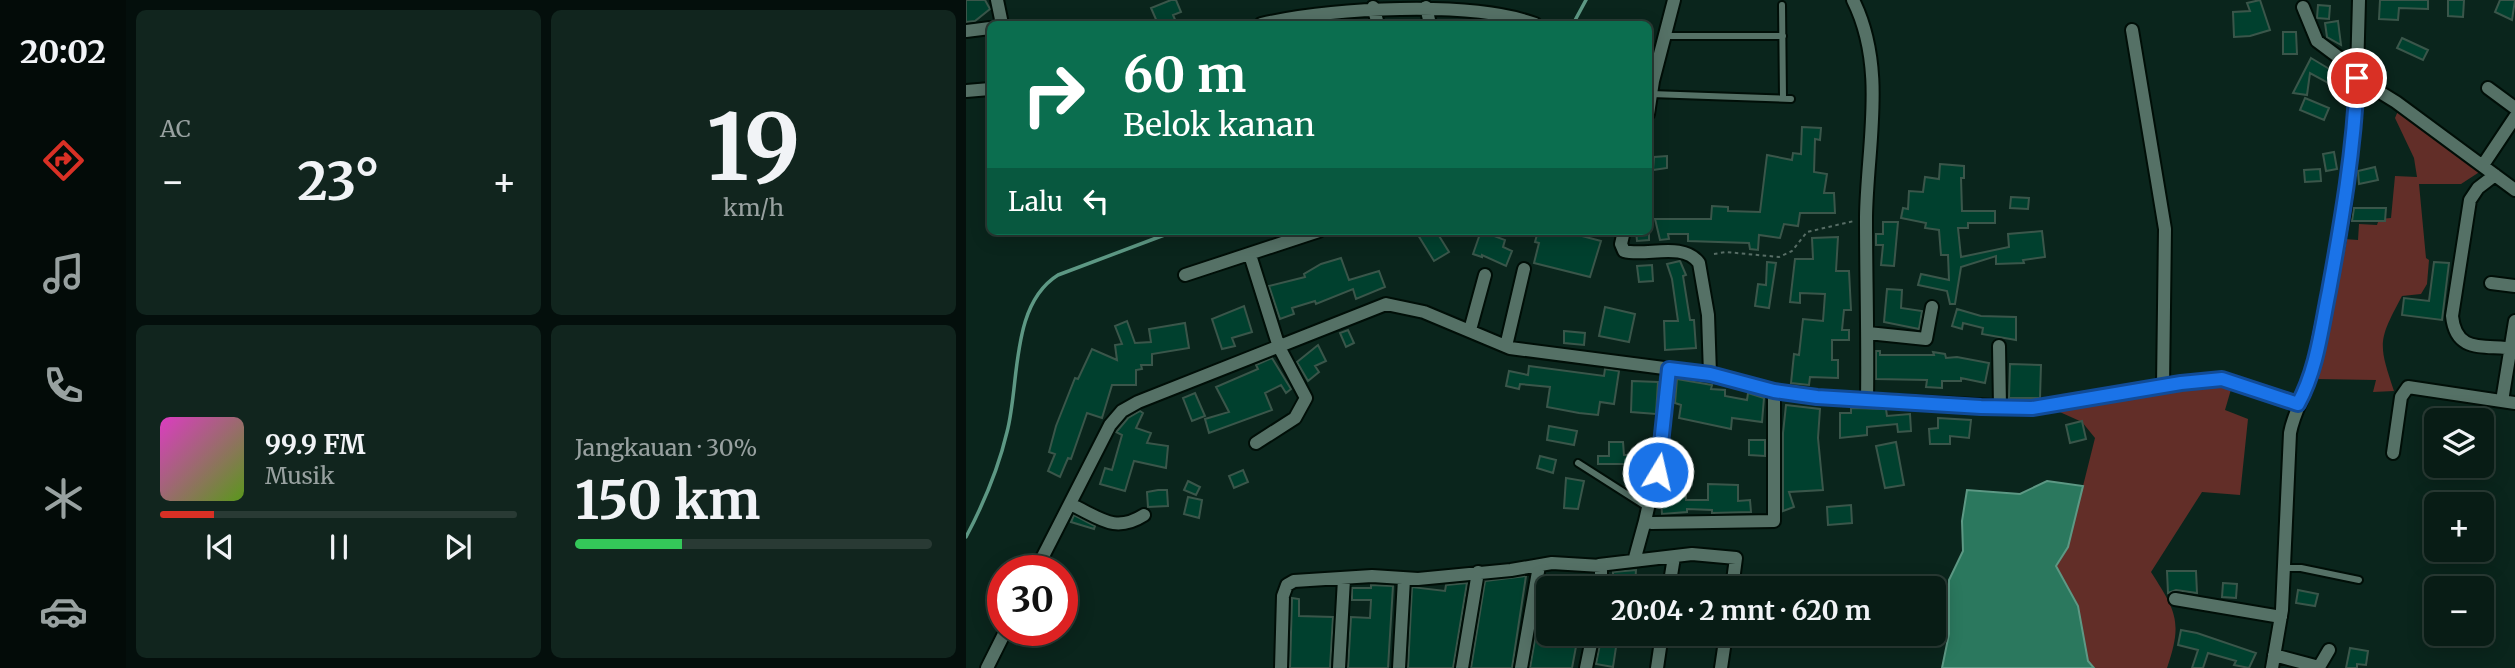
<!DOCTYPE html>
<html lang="id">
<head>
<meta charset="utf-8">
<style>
	:root { --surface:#081c15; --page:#11251e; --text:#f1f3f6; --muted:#98a1a0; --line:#293a34; --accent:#d93025 }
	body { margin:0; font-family:Merriweather,serif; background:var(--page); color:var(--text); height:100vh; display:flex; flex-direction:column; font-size:26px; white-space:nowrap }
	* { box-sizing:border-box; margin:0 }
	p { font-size:23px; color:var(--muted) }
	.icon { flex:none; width:38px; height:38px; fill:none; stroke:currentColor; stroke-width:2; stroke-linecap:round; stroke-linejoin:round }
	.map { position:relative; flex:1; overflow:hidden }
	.panel { display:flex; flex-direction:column; gap:10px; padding:10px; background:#040f0c; width:840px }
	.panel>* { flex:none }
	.top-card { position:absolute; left:21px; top:21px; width:665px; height:214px; border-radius:10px; box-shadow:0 4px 18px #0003,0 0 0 2px var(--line); background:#0b6e4f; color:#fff; overflow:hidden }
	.tools { position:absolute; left:1458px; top:408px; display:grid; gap:14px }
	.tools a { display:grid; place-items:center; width:70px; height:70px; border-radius:10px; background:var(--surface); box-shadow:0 4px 18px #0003,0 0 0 2px var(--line); font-size:35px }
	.speed { position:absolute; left:21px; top:555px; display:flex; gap:14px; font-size:35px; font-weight:700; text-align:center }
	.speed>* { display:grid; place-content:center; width:91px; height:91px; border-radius:50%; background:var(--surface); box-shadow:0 4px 18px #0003,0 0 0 2px var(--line); line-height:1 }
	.speed .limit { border:10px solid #d22; background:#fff; color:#111 }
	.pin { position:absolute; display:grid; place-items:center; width:60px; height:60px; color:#fff; margin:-30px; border:4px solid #fff; border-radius:50%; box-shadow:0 2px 7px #0007 }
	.me { position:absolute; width:77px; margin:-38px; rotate:9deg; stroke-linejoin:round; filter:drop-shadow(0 0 5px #0008) }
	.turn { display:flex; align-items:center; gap:24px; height:147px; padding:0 21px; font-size:32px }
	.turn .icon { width:91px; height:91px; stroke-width:2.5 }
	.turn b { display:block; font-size:49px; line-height:60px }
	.then { display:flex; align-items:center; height:66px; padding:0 21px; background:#0003; gap:14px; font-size:26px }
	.big { font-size:52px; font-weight:700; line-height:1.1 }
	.panel .widget { flex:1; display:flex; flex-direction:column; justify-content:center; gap:10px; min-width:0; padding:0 24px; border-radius:10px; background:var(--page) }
	.panel .dial { align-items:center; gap:0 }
	.dial b { font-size:91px; line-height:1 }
	.song { display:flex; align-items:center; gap:21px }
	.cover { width:84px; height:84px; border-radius:10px; background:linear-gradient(135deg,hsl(310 70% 55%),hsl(90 70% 35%)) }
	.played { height:7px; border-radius:4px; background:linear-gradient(90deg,var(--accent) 15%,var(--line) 15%) }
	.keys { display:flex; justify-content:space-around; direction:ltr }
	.heat { display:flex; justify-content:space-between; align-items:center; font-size:38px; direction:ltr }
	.charge { height:10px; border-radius:5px; background:linear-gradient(90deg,#34c759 30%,var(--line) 0) }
	.panel .tiles { flex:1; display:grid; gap:10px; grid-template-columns:repeat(2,1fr) }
	.trip { position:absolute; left:570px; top:576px; width:410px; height:70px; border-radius:10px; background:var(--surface); box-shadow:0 4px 18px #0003,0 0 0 2px var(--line); font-weight:700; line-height:70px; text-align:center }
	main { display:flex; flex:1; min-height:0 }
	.dock { display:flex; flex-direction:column; width:126px; justify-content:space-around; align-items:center; background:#030b08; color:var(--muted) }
	.dock .icon { width:49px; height:49px }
	.dock .active { color:var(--accent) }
	.dock b { font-size:32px; color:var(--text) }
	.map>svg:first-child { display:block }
	.green { fill:#622e28 }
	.water { fill:#2b785e; stroke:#5d9884; stroke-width:2 }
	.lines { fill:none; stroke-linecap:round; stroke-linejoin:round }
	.stream { stroke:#5d9884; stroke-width:3.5 }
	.building { fill:#00402e; stroke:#3a564a; stroke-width:2 }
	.lane-casing { stroke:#000e07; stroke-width:10 }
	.street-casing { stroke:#000e07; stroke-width:16 }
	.path { stroke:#576d65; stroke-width:2; stroke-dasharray:3.5 3.5; stroke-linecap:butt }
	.lane { stroke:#557166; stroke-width:6 }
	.street { stroke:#557166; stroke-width:12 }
	.route-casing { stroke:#114b97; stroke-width:18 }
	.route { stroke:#1a73e8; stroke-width:12 }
</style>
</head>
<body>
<main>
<nav class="dock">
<b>20:02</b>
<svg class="icon active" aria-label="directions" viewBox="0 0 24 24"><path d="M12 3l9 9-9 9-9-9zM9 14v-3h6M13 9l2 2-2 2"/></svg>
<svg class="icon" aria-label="music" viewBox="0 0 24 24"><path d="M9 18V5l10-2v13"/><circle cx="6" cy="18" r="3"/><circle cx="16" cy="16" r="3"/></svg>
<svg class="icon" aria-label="phone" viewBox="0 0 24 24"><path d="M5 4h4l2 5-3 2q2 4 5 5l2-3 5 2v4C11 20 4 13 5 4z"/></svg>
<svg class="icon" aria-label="climate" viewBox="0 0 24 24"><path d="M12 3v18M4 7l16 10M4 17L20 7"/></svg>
<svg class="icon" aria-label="car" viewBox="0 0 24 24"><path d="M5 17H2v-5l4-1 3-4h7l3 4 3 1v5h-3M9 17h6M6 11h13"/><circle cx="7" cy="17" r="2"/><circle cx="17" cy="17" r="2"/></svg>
</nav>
<section class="panel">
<div class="tiles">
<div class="widget"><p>AC</p>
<div class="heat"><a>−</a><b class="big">23°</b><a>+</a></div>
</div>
<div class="widget dial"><b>19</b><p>km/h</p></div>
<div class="widget">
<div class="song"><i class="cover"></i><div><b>99.9 FM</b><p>Musik</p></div></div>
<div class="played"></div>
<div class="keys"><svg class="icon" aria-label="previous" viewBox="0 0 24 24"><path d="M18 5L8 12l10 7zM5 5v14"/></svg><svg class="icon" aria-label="pause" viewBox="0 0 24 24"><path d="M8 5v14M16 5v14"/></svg><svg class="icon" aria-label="next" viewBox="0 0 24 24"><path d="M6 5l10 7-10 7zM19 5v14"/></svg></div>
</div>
<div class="widget"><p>Jangkauan · 30%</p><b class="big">150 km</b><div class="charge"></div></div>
</div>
</section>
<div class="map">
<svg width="1549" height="668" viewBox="0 0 1549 668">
	<rect width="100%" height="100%" fill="#0a251c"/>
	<path class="green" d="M1432,111L1515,171L1495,184H1453L1460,258L1463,260L1461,284L1455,294L1436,296C1412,341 1412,343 1428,391L1407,392L1410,380L1350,379L1378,239L1392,240L1393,224L1411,225L1413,219L1425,218L1429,176L1451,177L1448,158L1429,118Z
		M1237,380L1266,386L1259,410L1282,419L1274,495L1236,492L1185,572C1210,611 1217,622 1201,668H1128L1122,661L1112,606L1090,566L1102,546L1129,438L1116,422L1076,404Z"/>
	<path class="water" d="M1081,481L1117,486L1102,547L1090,566L1112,606L1122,661L1128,668H976L983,634V580L997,551L996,521L1001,490L1054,494Z"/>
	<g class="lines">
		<path class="stream" d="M607,24L620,0
			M0,537C18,503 32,470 41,432C54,383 44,305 92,275L209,231"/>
	</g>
	<path class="building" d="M0,0H19L24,9L9,21L0,22Z
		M205,0H210L215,12L207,15L211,24H192L185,8Z
		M1294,0L1304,30L1284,36L1268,37L1267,12L1284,11L1281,3Z
		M1414,0H1462V9L1433,8L1432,20L1413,19Z
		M1482,0H1498L1497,17L1482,16Z
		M1534,0H1549L1546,20L1529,12Z
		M1352,5L1364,6L1363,19L1351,18Z
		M1372,21L1375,45L1361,37L1359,23Z
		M1317,32H1330L1331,54H1317Z
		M1436,38L1462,50L1457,60L1431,48Z
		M1345,58L1370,73L1364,84L1344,73L1341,95L1327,93Z
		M1339,98L1363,108L1358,120L1334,110Z
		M836,127L855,128L854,140L849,139L848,172L861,174L858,193H868L869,213H834L832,226L818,224L814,238L793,235L792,250L784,249L783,243L722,241V234H702L703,239L694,240L689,219H745L746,206L762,207V211L794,212L801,155L826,160L827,153L835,154Z
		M1368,152L1371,169L1360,171L1357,154Z
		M701,156V168L687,170L688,157Z
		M974,164L998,166V178H995L996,211H1029V223H1002V228H992L995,257L1043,247L1042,234L1076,231L1079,257L1057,260L1058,263L1030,264V256L995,267L989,304H984L981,291L952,285L955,274L983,280L982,255H975L973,230L959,228L960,223L935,218L937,208L942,209L943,191L957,192L959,177L973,179Z
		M1409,167L1412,180L1393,184L1392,171Z
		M1354,169L1355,181L1339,182L1338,170Z
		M1045,197L1063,198L1062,209L1044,208Z
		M1388,208H1420L1419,221H1386Z
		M917,222H932L928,266L915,265L917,245H910V234H917Z
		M458,231H470L483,252L468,261L452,235Z
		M515,231L539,240L537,247L546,251L540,266L516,255V257L507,254Z
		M572,231H597L635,241L624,277L568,263L573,243L569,242Z
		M670,231H683V240L671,241Z
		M872,237L870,271H883L885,310H878L876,330H883V340H866V360H872V378L844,377L843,385L825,383L828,354L833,355L837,319L857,321L859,294L834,293V303L824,302L829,259H847L846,238Z
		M375,258L383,280L413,271L419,287L390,299L387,289L350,304L349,301L326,308L328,314L314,319L303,286L339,277L338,274L355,264Z
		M714,261L720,275L717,276L724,320H728L730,348L699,350L698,321H712L706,279L701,264Z
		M801,262L810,263L803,308L789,306L792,284L800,285Z
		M1468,262L1483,263L1476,320L1436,315L1438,298L1463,301Z
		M686,265L687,281L673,282L671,266Z
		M921,289L936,290L935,308L956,311L953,329L918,322Z
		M278,306L286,332L266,338L269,346L256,349L246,319Z
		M639,307L669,314L663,342L633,336Z
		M991,309L1015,316L1050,317V340L1016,334L1017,328L997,323L996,329L986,326Z
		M161,321L169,343L185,342L183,329L219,323L223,348L186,354V365H175L176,369L170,370V385H146L136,418L121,413L105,459L102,458L94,477L82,471L89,454L83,452L90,426L109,378L112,379L126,349L151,360L149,345L156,344L149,326Z
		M382,330L388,343L380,347L374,333Z
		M598,331L619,333L618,345L598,343Z
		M352,345L360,361L349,366L353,372L342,381L331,362Z
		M910,351H914V355H968L967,352L979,354L980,358L991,357L1023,363L1019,383L995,378V381H976V388L960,387L961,380L910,379Z
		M306,358L325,389L320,393L315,385L299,393L306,410L243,433L239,419L263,412L250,387L292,369L290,365Z
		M1044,364L1075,365L1074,398H1043Z
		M563,366L638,376L639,369L653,371L648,404L634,402L632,415L613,413L581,407L584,387L554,384L553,389L540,386L543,371L562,375Z
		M711,379L746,385L745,389L759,390V396L781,400L782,393L798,398L796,422L766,418L765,429L713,418L715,405L709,403Z
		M666,381L692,382L690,414L665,412Z
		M229,393L239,416L226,421L217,398Z
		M820,405L854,409L852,438L857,490L823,492L828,507L817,511V433Z
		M885,408L920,409L921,416L944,414L945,431L932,432L931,424L901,427V435L874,438V413H885Z
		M174,411L177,413L170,428L185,433L181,443L202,446L200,468L168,461L159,491L134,484L139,468L146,470L156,435L150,432L152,430L162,418Z
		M972,418L1005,420L1003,438L984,436V444H964L963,429L972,428Z
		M1116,421L1120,439L1104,443L1100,425Z
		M583,426L611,431L608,445L581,440Z
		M783,440H799V456L783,455Z
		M643,442H657L658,455H666V464H632V456H643Z
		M930,442L938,485L919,488L910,446Z
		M574,456L590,460L587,473L571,468Z
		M277,470L282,482L268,488L263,476Z
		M600,478L618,481L612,509L598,508Z
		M222,481L234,487L230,495L218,490Z
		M742,484L772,485V501L784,500L785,512L746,513V510L721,509V512L696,514L695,497L720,496V500H742Z
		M192,490H201L202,506L182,507L181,492Z
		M222,497L236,500L233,518L218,514Z
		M885,505L886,523L862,525L861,507Z
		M108,515L129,526L128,529L105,522Z
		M670,570L669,586L647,588V572Z
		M1201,571H1230L1231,593L1210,590L1202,593Z
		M560,576L546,668H505L519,581Z
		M579,581H583V634L612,636L606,668H564Z
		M501,583L487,668H442L446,587L479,591L480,585Z
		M1257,583L1271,584L1270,598L1256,597Z
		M405,585L427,586L422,668H382L385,617L404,618L405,600H386V588H405Z
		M1332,590L1352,594L1349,606L1330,603Z
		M326,598L333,599V616L367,617L364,668H324Z
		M1215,630L1231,633L1290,653L1283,668L1268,665L1270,661L1242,653L1237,668H1226L1232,650L1212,645Z
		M636,634H652L647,667L630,664Z
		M1384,648L1402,651L1400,665L1391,664V668H1380Z"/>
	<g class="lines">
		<defs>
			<path id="lane" d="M816,5L817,98
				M700,36H817
				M685,94L825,99
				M612,463L681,507
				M1318,568H1335L1393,580"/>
			<path id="street" d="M31,0L36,24
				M887,0C921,68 901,145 900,217C900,278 902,339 901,400
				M407,7L412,24
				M460,7L464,24
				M1337,7L1351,41L1391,71
				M295,24C366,8 504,0 569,24
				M1166,30L1199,229L1197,386
				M0,31L24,28
				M1391,78L1430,102L1549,190
				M682,79L687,81L682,114
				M687,81L708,0
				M1522,88L1549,108
				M0,91L24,89
				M1517,165L1549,117
				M1529,175L1512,188L1504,200L1486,316C1490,355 1519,344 1549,349
				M658,231L655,244L658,251C680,257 717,241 733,263L742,315L744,374
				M284,255L313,347L340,398L329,418L290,443
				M219,275L353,231
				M1525,283L1549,286
				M504,330L519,275
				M902,333L960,339L966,307
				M540,346L558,269
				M1033,346L1034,407
				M703,369L696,446L679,521L686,523L808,521V391
				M1536,401L1549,321
				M1427,453L1435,397L1442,387L1549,403
				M104,504C133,517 148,534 178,515
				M668,561L679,521
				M633,565L726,554L770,558L766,588
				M70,570L144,425L156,411L172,402L420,304L458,312L544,348L744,374L808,391L851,397L1066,408L1215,383L1256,379L1332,404
				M703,588L708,557
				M1209,599L1315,617
				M1308,655L1353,667L1363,650
				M21,668L40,630
				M315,668L317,596L321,585L328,581L406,576L452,579L545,570L586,563L635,566V588
				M373,668L378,579
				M433,668L438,579
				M496,668L512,572
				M555,668L573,566
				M620,668L627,634
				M691,668L696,634
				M755,668L760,634
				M1306,668L1316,610L1324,433C1328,411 1340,394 1346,372L1378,214L1390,109L1393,0"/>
		</defs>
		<use href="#lane" class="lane-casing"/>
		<use href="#street" class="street-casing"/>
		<path class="path" d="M748,254L760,252L813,257L826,251L841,232L888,221"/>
		<use href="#lane" class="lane"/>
		<use href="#street" class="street"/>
	</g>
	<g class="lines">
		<defs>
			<path id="route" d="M692,472L703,369L744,374L808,391L851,397L1015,407L1066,408L1215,383L1256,379L1332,404C1351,369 1355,330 1363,291C1376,220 1388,150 1391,78"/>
		</defs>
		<use href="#route" class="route-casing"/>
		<use href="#route" class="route"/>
	</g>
</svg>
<div class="tools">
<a><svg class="icon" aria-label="layers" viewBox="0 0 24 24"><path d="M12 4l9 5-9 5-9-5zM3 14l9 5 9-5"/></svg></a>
<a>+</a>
<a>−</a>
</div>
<div class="speed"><div class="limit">30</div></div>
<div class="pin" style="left:1391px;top:78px;background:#d93025"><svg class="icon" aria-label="arrive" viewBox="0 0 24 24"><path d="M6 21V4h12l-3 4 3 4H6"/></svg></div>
<svg class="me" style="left:692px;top:472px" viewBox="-20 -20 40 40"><circle r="17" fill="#1a73e8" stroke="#fff" stroke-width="3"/><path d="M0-11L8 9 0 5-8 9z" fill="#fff"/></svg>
<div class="trip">20:04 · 2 mnt · 620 m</div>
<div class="top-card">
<div class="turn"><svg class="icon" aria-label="right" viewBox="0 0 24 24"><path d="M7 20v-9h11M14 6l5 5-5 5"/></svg><div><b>60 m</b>Belok kanan</div></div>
<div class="then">Lalu<svg class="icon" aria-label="left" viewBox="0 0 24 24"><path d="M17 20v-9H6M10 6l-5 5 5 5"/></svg></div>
</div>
</div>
</main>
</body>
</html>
